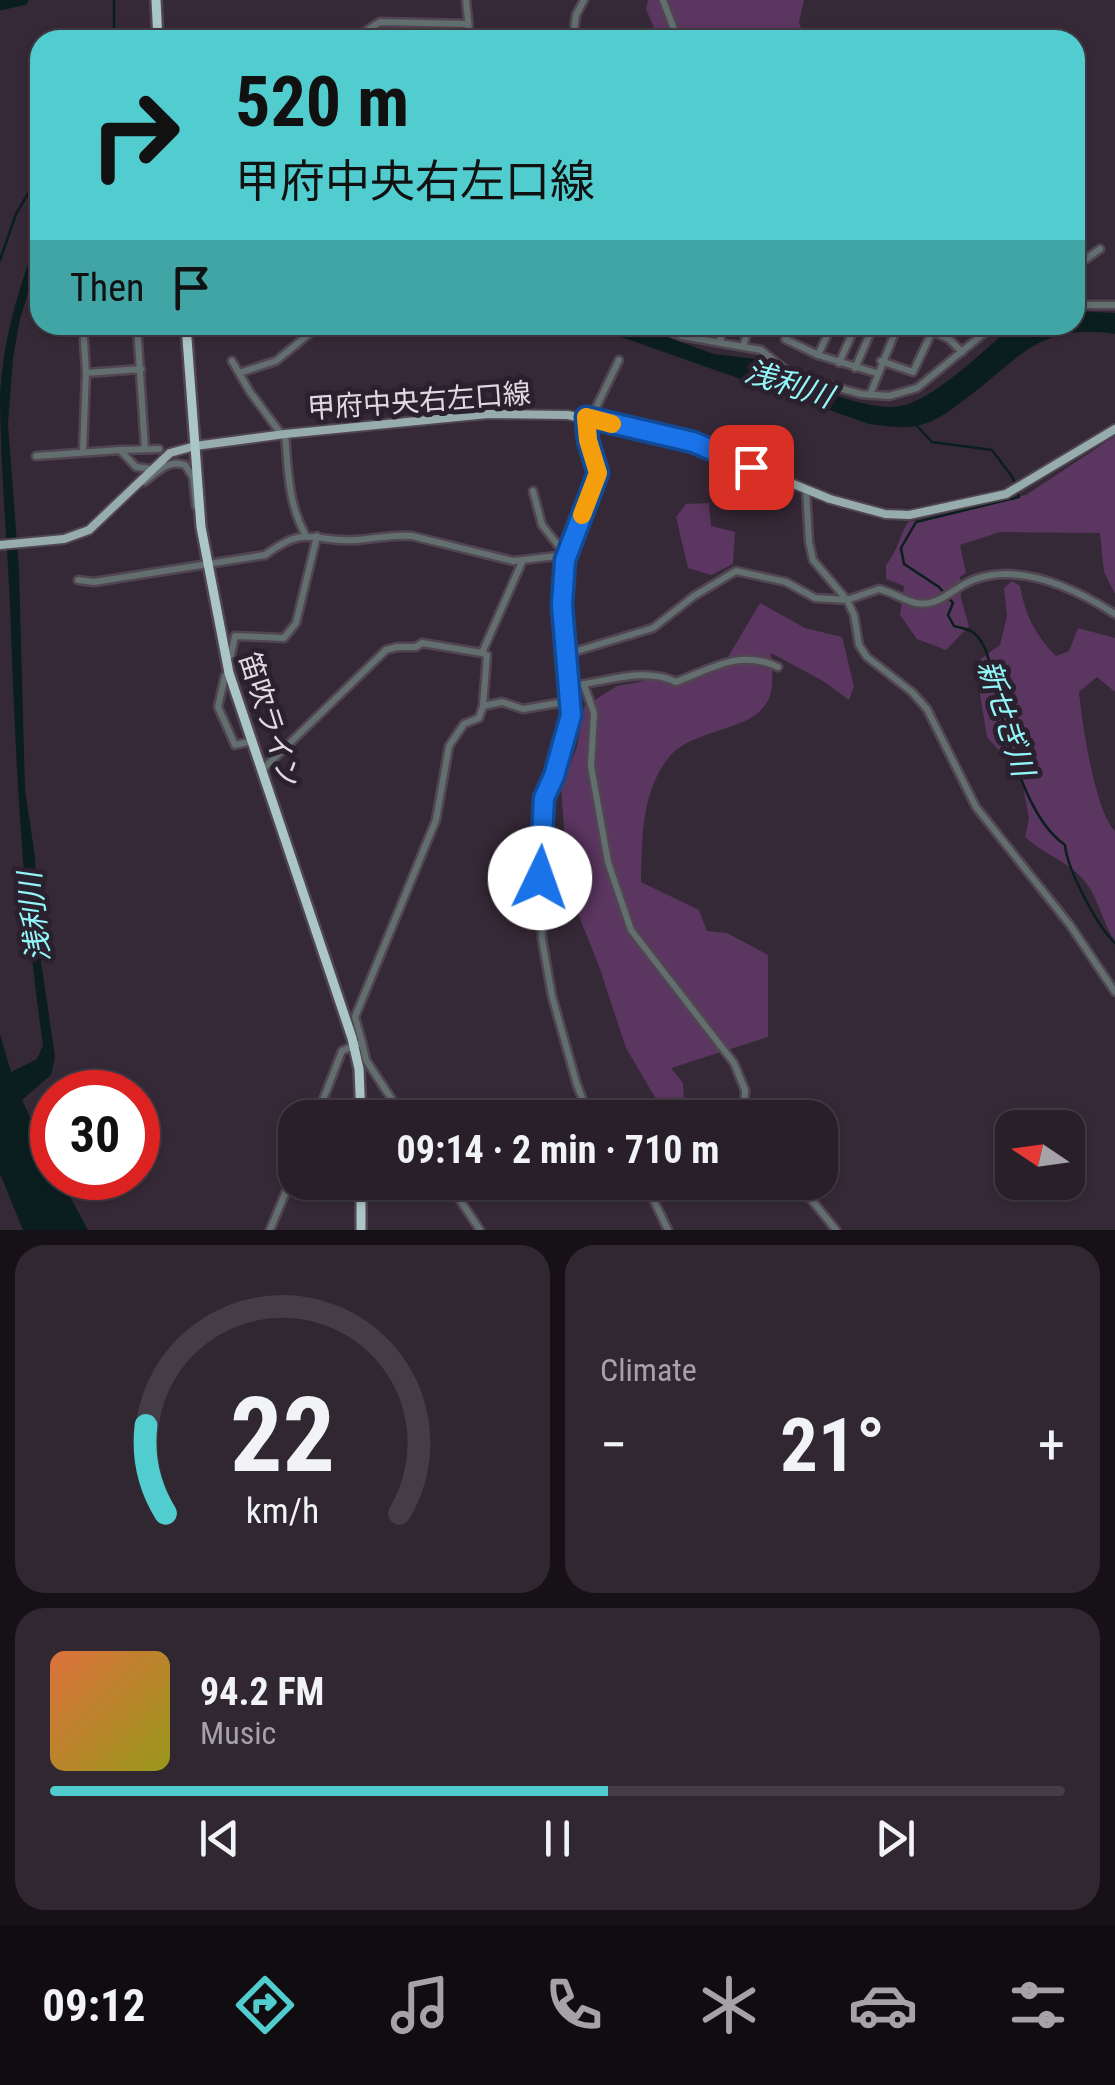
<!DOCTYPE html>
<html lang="en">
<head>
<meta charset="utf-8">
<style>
	:root { --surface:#281f29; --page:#302731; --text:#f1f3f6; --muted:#a5a2a8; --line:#443d46; --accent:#52cdcf }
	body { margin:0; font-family:"Roboto Condensed","Noto Sans JP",sans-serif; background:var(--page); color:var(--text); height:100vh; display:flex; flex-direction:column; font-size:38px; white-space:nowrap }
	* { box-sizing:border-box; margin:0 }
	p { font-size:32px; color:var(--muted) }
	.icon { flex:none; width:55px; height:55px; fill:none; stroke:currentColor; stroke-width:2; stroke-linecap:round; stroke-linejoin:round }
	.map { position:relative; height:1230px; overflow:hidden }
	.drawer { display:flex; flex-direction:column; gap:15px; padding:15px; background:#161117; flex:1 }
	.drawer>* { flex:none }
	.hud { position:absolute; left:30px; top:30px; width:1055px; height:305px; border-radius:30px; box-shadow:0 2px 8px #0004,0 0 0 2px var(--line); background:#52cdcf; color:#111; overflow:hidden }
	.needle { width:65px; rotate:283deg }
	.tools { position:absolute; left:995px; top:1110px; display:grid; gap:20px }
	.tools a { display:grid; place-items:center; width:90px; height:90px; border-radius:20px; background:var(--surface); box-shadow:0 2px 8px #0004,0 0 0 2px var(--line); font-size:50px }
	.speed { position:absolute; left:30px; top:1070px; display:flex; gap:20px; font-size:50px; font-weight:700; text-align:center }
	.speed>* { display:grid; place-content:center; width:130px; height:130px; border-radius:50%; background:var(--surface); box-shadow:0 2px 8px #0004,0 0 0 2px var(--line); line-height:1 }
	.speed .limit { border:15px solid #d22; background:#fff; color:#111 }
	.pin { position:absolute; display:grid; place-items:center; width:85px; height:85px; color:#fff; margin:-42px; border-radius:20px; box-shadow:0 5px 15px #0006 }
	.me { position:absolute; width:110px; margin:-55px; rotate:3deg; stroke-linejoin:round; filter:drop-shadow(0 0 8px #0008) }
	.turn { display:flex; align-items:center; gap:35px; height:210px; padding:0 40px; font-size:45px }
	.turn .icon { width:130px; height:130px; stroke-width:2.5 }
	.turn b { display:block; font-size:70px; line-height:85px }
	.then { display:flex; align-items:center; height:95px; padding:0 40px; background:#0003; gap:20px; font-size:38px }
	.big { font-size:75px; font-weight:700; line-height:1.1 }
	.drawer .tile { flex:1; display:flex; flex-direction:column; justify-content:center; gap:15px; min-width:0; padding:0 35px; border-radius:30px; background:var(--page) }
	.drawer .dial { align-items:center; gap:0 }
	.dial svg { height:260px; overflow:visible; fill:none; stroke:var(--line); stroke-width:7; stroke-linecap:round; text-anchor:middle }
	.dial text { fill:var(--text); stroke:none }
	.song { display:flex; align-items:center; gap:30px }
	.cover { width:120px; height:120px; border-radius:15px; background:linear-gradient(135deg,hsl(20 70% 55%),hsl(60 70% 35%)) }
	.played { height:10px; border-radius:5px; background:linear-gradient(90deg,var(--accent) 55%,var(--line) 55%) }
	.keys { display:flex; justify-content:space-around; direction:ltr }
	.heat { display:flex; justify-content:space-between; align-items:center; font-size:55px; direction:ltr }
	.drawer .tiles { flex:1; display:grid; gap:15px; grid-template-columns:1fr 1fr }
	.tile:last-child { grid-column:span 2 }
	.trip { position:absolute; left:278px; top:1100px; width:560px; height:100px; border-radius:30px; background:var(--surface); box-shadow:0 2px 8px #0004,0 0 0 2px var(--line); font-weight:700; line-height:100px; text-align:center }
	.menu { display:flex; height:160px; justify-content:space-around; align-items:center; background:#100c10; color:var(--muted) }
	.menu .icon { width:70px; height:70px }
	.menu .on { color:var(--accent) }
	.menu b { font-size:45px; color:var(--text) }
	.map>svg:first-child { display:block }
	.green { fill:#5b3660 }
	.water { fill:#0b1e1e }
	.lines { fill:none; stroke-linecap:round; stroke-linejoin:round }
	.stream { stroke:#0b1e1e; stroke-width:2.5 }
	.river { stroke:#0b1e1e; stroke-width:11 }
	.minor-casing { stroke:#514552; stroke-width:11 }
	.major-casing { stroke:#514552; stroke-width:12 }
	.highway-casing { stroke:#514552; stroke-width:14 }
	.minor { stroke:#636e6e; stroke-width:6 }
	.major { stroke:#97adad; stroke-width:8 }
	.highway { stroke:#abc6c6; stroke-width:9 }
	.route-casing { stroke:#114b97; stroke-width:25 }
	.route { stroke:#1a73e8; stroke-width:18 }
	.slow { stroke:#f59e0b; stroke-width:18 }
	.labels { text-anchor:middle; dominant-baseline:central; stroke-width:10; stroke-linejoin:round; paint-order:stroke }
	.street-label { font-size:28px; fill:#e1d9e2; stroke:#2b202d }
	.water-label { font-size:30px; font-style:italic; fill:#93f7f9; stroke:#2b202d }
</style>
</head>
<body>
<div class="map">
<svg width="1115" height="1230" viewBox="0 0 1115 1230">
	<rect width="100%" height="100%" fill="#362937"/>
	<path class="green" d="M648,0H804L799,22L805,40H659L646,9Z
		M1115,436V594L1104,572L1100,533L1000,532L960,545L966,573L960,577L961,599L969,626L946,650L917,639L900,615L904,586L886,579V565C897,551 899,538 908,522L1026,495Z
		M709,503L711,526L735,532L733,564L711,575L688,568L676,517L686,504Z
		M1012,581L1020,586C1026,617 1035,634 1056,656L1069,651L1078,628L1115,638V692L1097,677L1079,692C1082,723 1095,811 1115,831V941C1102,922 1097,893 1082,878C1065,860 1042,853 1025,837L1029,819L1021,775L987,737L975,663L1000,645L1007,616L1004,588Z
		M760,603L805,628L842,637L854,686L849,700L823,681L771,653C771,665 774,680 771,692C762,733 695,726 670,756C641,791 642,839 641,882L699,910L707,931L727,933L768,955V1037L671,1068L683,1083L684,1103L656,1099L626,1048L599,966L569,891L561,788L577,747L584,707L617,686L722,667Z"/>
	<path class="water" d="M40,232V253L20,319L13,358L8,425L19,569L25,789L35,857L41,961L55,1057L51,1075L22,1100L52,1164V1178H60L88,1230H23L0,1174V1034L11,1072L37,1059L43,1045C22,899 15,753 10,606C7,536 0,464 0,394C3,338 20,283 40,232Z
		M1075,311L1115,313V334C1038,322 1020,359 964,400C952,409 938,420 924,424C906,430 887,426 869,424L587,325H633L714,354L766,360C780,382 800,385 824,392C848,399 884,413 908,404C940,393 982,352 1008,330H1024L1032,325H1075Z"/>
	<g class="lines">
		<path class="stream" d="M114,40V0
			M0,260L16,214L40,173
			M917,426L932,442L992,450L1013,478L1019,497L916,522L901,548L904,564L939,587L953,603L948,615L954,626C962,628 970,629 975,634C989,647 990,668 994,685C1006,733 1024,817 1065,845C1067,869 1097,926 1115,943"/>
		<path class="river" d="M0,5L23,0"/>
		<defs>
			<path id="minor" d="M466,0L470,40
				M663,0L678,40
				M256,40L260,35L272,40
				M352,40L380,22L467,24
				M573,40L576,15L584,0
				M1075,267L1100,249
				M1075,305H1115
				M137,325L145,449
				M653,325L682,336L761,350L792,375L861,394L889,396L917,388L994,325
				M701,325L720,336L722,343
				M791,325L785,339L818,355L876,373
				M917,325L949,339L962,352
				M743,347L749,325
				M818,355L832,325
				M232,361L250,392L282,435
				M881,361L913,372L932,332
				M839,363L856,325
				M855,368L874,325
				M86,373L141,369
				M239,373L276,361L320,325
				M870,395L898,325
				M591,418L619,360
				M586,419L588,440L598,473L565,561L561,605L571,715L554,776L544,797L540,878L542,939L552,996L577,1085L590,1118
				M285,434C288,469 288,503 305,534
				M83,452L86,373L83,325
				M36,456L120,450
				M151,469L136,467L120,450L159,449
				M144,482C158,472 167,459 185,465L193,477L196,506
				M806,490L809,542L813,560L847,600L854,615L859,645L867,657L912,692L927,709L976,807L1070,925L1115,992
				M533,491L542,525L565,554
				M78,580L94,582L265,555C308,523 312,543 356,540C375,539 392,534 412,536L513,561L566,555
				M567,654L653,628L694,596L736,571L786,582L815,598L847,600L879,589C892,592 903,600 916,603C938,608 954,587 973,580C1020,562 1076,589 1115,614
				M226,657L231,655L235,636L284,638L296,623L317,536
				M229,673L225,676L218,707L235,745L252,741
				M584,685L594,713L591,766L608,862L631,930L734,1063L745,1090L744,1118
				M570,686C603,683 644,666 676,682C713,668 740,649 778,667
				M483,706L502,702L523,709L570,701
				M262,770L386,650L397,647H416L422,643L482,653
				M362,1042L355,1017L436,820L449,746L464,724L479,718L483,706L487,655L482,653L522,562
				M316,1118L342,1051L362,1042L366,1060L404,1118
				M448,1182L480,1230
				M645,1182L668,1230
				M797,1182L836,1230
				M270,1230L295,1170"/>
			<path id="major" d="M0,545L64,539L89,530L170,453L195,446L285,434L488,414L568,415L693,443L830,499L885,514L909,515L1006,494L1115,429"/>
			<path id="highway" d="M156,0L158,40
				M186,325L201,527L229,673L352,1038L359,1069L361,1118
				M361,1182V1230"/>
		</defs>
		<use href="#minor" class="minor-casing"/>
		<use href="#major" class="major-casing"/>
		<use href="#highway" class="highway-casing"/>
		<use href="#minor" class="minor"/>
		<use href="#major" class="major"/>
		<use href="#highway" class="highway"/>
	</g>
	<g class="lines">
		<defs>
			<path id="route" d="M540,878L544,798L554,776L571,715L562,605L565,560L598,473L588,440L586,417L693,442L751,467"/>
		</defs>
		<use href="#route" class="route-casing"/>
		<use href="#route" class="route"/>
		<path class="slow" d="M582,515L598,473L588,440L586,417L612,424"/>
	</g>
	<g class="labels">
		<g class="street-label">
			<text transform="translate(419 401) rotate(-4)">甲府中央右左口線</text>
			<text transform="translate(270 720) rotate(72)">笛吹ライン</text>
		</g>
		<g class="water-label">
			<text transform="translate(789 384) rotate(18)">浅利川</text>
			<text transform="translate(1006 718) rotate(72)">新せぎ川</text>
			<text transform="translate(34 917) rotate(-96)">浅利川</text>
		</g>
	</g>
</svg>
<div class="tools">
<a><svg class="needle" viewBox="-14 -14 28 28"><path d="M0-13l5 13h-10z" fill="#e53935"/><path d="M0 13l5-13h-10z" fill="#a5a2a8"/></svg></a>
</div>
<div class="speed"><div class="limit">30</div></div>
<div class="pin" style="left:751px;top:467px;background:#d93025"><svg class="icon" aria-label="arrive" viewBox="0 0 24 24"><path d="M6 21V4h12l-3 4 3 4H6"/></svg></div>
<svg class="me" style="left:540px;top:878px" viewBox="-20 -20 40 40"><circle r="19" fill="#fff"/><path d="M0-13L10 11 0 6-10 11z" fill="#1a73e8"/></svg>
<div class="trip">09:14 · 2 min · 710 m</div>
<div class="hud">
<div class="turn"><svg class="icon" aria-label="right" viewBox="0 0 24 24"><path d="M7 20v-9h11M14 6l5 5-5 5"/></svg><div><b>520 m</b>甲府中央右左口線</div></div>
<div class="then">Then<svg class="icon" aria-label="arrive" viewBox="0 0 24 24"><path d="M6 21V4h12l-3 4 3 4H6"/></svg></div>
</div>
</div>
<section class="drawer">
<div class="tiles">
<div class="tile dial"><svg viewBox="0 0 100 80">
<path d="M14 69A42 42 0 1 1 86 69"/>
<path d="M14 69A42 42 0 0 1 8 42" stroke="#52cdcf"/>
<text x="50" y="56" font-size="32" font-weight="700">22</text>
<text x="50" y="72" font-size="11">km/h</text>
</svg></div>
<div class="tile"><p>Climate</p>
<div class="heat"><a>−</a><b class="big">21°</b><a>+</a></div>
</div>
<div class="tile">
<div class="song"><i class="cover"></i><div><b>94.2 FM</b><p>Music</p></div></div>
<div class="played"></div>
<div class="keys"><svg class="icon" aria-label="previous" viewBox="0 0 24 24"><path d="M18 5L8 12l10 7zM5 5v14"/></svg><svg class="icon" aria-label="pause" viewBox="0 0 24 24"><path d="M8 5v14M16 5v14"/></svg><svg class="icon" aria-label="next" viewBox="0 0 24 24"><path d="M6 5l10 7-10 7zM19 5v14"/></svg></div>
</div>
</div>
</section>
<nav class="menu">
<b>09:12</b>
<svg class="icon on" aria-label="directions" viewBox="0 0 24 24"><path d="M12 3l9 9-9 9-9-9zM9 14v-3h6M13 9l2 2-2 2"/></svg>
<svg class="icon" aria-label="music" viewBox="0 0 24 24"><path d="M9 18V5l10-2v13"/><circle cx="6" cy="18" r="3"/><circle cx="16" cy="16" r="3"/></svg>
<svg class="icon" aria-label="phone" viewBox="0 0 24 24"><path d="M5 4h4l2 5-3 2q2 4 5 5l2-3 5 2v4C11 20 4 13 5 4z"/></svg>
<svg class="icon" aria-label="climate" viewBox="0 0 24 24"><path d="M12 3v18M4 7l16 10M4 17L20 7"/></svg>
<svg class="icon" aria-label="car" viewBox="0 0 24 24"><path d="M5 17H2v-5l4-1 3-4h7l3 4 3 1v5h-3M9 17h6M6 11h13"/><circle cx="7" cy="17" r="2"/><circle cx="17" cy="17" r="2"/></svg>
<svg class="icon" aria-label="filters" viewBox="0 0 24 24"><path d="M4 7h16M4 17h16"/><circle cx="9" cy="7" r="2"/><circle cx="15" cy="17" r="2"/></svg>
</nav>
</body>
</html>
